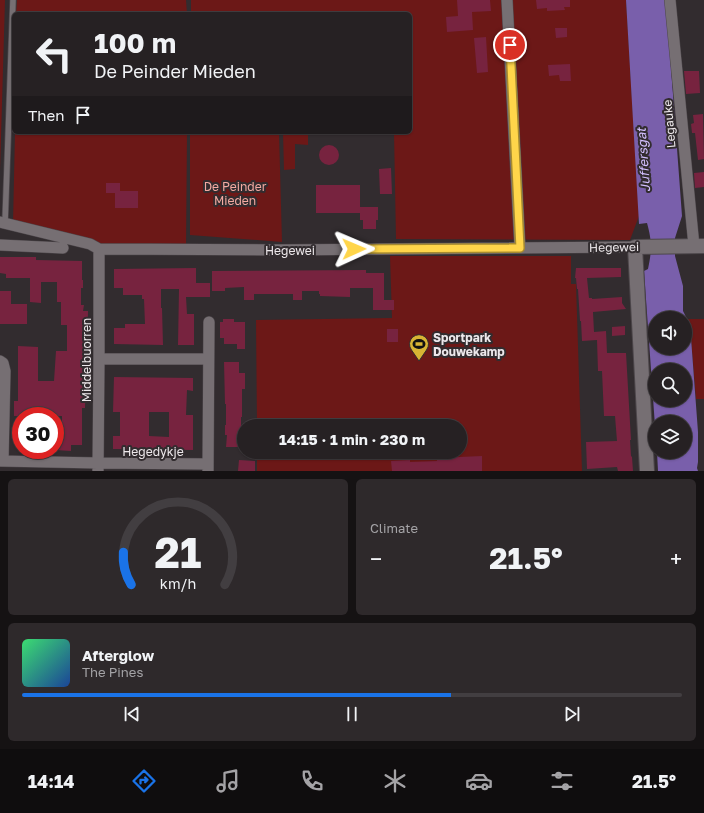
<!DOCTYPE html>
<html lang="en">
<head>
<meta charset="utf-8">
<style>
	:root { --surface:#262123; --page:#2e292b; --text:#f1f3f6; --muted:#a4a3a6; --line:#423e41; --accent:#1a73e8 }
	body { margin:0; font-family:"Golos Text",sans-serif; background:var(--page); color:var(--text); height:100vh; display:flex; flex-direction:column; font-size:15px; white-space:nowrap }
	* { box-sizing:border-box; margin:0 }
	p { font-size:13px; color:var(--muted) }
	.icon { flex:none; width:22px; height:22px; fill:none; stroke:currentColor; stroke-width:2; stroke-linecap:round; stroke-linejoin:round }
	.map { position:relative; height:471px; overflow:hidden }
	.side { display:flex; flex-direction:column; gap:8px; padding:8px; background:#151213; flex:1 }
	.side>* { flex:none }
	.top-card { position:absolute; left:12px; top:12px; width:400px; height:122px; border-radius:6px; box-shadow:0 1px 3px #0004,0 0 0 1px var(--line); background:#262123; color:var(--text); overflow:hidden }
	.buttons { position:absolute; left:648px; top:311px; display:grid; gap:8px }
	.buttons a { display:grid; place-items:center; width:44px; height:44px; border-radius:50%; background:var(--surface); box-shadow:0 1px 3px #0004,0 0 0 1px var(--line); font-size:20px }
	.speed { position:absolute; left:12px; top:407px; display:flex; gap:8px; font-size:20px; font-weight:700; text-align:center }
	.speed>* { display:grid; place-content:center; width:52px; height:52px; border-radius:50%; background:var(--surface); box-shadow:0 1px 3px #0004,0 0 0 1px var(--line); line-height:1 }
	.speed .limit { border:6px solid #d22; background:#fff; color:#111 }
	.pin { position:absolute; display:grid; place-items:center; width:34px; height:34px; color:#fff; margin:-17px; border:2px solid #fff; border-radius:50%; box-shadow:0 1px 4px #0007 }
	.me { position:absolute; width:44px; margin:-22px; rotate:89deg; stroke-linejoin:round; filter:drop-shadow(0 0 3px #0008) }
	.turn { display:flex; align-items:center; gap:14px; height:84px; padding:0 16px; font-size:18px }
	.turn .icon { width:52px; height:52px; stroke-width:2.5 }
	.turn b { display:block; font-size:28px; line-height:34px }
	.then { display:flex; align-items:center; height:38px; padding:0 16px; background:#0003; gap:8px; font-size:15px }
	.big { font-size:30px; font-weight:700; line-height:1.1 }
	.side .widget { flex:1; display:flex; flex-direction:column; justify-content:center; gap:6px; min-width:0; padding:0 14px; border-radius:6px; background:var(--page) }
	.side .dial { align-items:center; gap:0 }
	.dial svg { height:104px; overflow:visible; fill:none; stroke:var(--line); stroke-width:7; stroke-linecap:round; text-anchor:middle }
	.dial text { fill:var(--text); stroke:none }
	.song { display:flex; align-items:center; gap:12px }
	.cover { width:48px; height:48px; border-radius:6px; background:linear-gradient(135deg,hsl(140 70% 55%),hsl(220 70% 35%)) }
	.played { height:4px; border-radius:2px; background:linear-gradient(90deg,var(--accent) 65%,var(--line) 65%) }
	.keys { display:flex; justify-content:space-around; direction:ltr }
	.heat { display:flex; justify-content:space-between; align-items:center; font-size:22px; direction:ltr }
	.side .tiles { flex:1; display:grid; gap:8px; grid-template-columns:1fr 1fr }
	.widget:last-child { grid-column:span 2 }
	.trip { position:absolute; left:237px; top:419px; width:230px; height:40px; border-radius:20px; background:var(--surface); box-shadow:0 1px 3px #0004,0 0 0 1px var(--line); font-weight:700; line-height:40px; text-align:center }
	.tab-bar { display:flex; height:64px; justify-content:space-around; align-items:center; background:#0f0d0e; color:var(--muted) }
	.tab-bar .icon { width:28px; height:28px }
	.tab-bar .on { color:var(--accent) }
	.tab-bar b { font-size:18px; color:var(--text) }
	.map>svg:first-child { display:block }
	.green { fill:#6c1817 }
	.water { fill:#795fab; fill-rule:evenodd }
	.building { fill:#77233f; fill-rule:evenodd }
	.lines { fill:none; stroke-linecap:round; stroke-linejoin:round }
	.service-casing { stroke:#4d474b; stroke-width:7 }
	.minor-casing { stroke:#4d474b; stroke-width:12 }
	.tertiary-casing { stroke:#4d474b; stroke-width:16 }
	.service { stroke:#766f73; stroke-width:5.5 }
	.minor { stroke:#766f73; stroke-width:11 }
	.tertiary { stroke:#766f73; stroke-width:14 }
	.route-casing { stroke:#a68a30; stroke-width:10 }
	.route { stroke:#ffd54a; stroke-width:7 }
	.labels { text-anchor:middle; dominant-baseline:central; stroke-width:4; stroke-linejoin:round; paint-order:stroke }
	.street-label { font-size:12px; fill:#ede8eb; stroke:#322c2f }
	.park-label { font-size:12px; fill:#f4aaa2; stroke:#322c2f }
	.poi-label { font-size:12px; font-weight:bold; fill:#ede8eb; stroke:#322c2f; text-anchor:start }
	.water-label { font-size:13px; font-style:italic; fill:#d2bffe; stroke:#322c2f }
</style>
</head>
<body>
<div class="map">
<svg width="704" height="471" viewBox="0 0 704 471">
	<rect width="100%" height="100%" fill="#322c2f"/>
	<path class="green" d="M0,0H5L0,171Z
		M17,0H186L187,14H16Z
		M191,0H626L639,216L630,240L396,239L394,132H410V14H191Z
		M15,132H187L186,247L110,246L13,224Z
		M190,132H279L282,242L190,235Z
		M283,132H308V145L295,144V169L284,170Z
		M390,256H571V284H576L582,471H257V452H460V426H257L256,320L392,318Z
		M687,319H704V399H696L691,338Z"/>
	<path class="water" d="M626,0H666L682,216L675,238V256L683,286V311L687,319L691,338L698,432V462L697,468L698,471H658L657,452H685V422H655V426L644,271L648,269C652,250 652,241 647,223L639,224ZM655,318H685V348H655ZM655,370H685V400H655Z"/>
	<path class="building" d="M457,0H490L491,11L472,12L473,30L447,32L446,17L458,16Z
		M536,0H570V7H564L565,10L547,11V8L537,9Z
		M555,28H567V37L556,38Z
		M486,37L488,72L477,73L474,38Z
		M570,64L571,81H560L559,75L549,76L548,65Z
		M684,71H699L700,93L686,94Z
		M703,114L704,159L698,160L695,133H692L691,124L694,123L693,115Z
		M319 155a10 10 0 1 1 20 0a10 10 0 1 1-20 0Z
		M391,168L392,194H380L379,169Z
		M704,172V187L695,188L694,173Z
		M106,183H120V191H138V208H115V193H106Z
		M316,185H360V213H316Z
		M360,207H378V220H376V229H363V220H360Z
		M0,257H36V260L82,261V280H83V288H81V305H84L83,311H88L87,362H86L85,408H82V445H71V451L55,450V434H62V416H49V415L30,414V416H14V401H18V346L38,347V381H54L56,351H67V325H61V302H57V282H41V303L30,302V278H6V274L0,273Z
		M196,268V283H210V297H186L187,314H194V345H178L179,289H161V308H162L163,345L114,344V328H125V324H145L144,299H142V295H123V288H114V269Z
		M576,268H621V277L587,278L589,298H592V299L622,297V303L626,309L593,312L594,332L606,331L607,353H626L631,440H630L631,456L632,457L633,471H618L617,467L587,469L586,442L617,441L615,416H604L602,371H598L597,340L582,341L581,321H580L578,289H577L576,278H575Z
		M366,270V273H384V300H394V310H373V288H350V297L320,296V294H319V291H302V300H293V294H254V300H244V287L225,288V291H212V271Z
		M0,291H11V304H27V324H0Z
		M223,319H234V322H245V349H237V344H224V338H220V322H223Z
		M625,326V335L612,336V327Z
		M387,329H398V342H387Z
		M224,362H239V373H245V389H242V417H241V435H243V447H226L227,435H225V425H226V404H225Z
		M114,377L193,378V391L187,390L186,415H193V450L113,449V436H120V412H113ZM149,412H169V437L149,436Z
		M482,456V471H392L391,461L410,460V462L437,461V458Z
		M239,460L255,461V471H238Z"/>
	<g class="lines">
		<defs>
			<path id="service" d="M5,223L13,0"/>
			<path id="minor" d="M507,0L520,248
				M670,0L694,246
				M0,222L90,244L99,249L279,250L635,247
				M0,245L63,248
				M99,359H208
				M0,361L3,363L5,371L3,461
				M0,461L98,463L208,464
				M98,471L99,359V249
				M208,471L209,322"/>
			<path id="tertiary" d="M647,471L635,247L704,246"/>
		</defs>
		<use href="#service" class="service-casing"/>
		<use href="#minor" class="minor-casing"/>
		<use href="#tertiary" class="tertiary-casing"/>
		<use href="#service" class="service"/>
		<use href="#minor" class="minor"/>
		<use href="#tertiary" class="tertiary"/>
	</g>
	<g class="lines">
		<defs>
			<path id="route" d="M354,249L520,248L510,45"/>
		</defs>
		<use href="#route" class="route-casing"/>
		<use href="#route" class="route"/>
	</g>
	<defs>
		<symbol id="stadium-pin" viewBox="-11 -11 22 30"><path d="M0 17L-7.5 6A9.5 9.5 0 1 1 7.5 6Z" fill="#d8b434" stroke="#322c2f"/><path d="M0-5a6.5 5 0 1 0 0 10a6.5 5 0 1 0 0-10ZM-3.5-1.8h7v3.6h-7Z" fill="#111"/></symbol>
	</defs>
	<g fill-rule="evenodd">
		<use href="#stadium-pin" x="408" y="333" width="22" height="30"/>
	</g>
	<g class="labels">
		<g class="street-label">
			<text transform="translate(669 124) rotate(-95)">Legauke</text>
			<text transform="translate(614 247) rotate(-1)">Hegewei</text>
			<text x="290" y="250">Hegewei</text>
			<text transform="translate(86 360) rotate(-90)">Middelbuorren</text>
			<text x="153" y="451">Hegedykje</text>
		</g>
		<g class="park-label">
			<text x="235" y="186">De Peinder<tspan x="235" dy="14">Mieden</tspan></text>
		</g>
		<g class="poi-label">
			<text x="433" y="337">Sportpark<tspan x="433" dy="14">Douwekamp</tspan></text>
		</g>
		<g class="water-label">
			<text transform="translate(643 160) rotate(-94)">Juffersgat</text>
		</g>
	</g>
</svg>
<div class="buttons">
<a><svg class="icon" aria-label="sound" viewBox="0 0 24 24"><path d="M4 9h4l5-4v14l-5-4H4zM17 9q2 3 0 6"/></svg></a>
<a><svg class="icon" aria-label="search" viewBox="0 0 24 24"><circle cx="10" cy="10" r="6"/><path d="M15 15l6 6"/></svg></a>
<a><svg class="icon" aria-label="layers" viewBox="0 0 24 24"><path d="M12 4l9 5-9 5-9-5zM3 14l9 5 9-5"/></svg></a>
</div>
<div class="speed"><div class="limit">30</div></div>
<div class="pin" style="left:510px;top:45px;background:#d93025"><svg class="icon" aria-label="arrive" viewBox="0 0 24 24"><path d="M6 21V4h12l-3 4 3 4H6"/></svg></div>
<svg class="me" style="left:354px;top:249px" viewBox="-20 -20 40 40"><path d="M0-17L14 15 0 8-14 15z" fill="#ffd54a" stroke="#fff" stroke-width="4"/></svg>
<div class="trip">14:15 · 1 min · 230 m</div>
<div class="top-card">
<div class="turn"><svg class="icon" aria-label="left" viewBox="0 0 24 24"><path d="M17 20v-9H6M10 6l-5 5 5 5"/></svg><div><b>100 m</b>De Peinder Mieden</div></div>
<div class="then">Then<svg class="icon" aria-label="arrive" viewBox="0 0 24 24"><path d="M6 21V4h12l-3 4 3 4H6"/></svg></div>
</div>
</div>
<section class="side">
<div class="tiles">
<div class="widget dial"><svg viewBox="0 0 100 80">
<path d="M14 69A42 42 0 1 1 86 69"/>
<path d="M14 69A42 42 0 0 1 8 44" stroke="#1a73e8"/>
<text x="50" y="56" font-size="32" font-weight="700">21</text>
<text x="50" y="72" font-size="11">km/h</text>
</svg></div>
<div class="widget"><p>Climate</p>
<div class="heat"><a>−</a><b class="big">21.5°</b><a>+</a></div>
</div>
<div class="widget">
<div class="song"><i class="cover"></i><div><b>Afterglow</b><p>The Pines</p></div></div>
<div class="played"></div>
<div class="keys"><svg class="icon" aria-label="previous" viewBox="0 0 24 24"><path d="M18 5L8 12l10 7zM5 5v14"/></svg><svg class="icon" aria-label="pause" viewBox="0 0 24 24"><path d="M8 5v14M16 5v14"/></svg><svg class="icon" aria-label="next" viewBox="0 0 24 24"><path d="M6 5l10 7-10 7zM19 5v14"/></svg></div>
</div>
</div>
</section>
<nav class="tab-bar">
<b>14:14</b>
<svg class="icon on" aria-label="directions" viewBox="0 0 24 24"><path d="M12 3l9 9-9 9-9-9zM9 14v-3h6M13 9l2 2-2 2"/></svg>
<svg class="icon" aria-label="music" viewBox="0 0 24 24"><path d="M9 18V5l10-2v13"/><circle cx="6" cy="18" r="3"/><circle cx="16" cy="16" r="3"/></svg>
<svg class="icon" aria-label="phone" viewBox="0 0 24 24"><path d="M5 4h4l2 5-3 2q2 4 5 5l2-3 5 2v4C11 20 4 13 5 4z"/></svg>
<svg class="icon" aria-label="climate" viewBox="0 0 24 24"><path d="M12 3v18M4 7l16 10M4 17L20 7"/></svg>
<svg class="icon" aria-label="car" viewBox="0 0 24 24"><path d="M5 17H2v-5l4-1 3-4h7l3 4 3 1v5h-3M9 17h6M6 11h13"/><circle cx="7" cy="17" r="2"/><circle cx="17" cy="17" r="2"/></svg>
<svg class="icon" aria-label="filters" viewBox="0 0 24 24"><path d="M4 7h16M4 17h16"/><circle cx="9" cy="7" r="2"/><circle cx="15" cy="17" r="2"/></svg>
<b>21.5°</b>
</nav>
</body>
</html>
